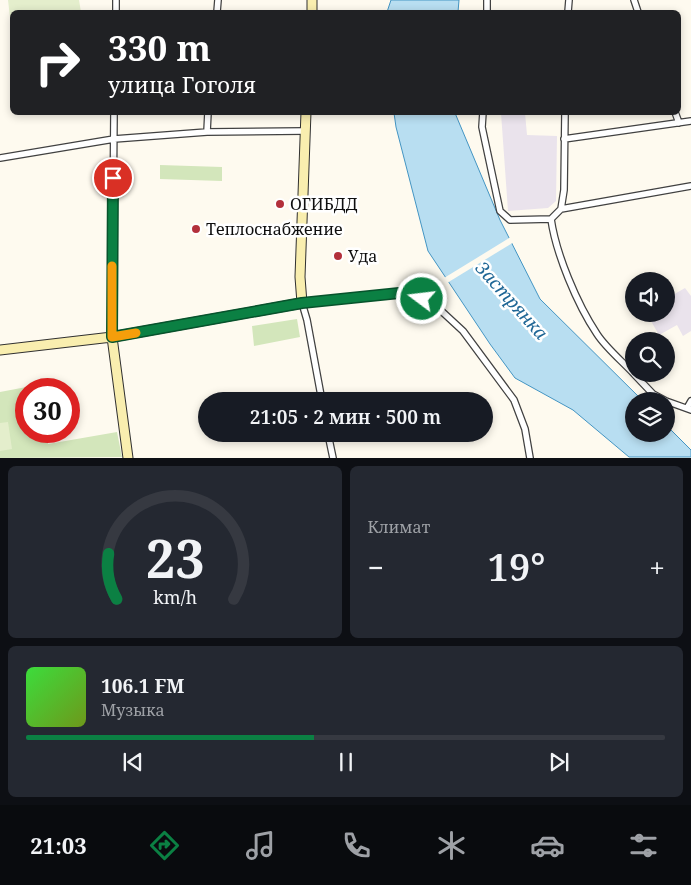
<!DOCTYPE html>
<html lang="ru">
<head>
<meta charset="utf-8">
<style>
	:root { --surface:#171b24; --page:#242831; --text:#f1f3f6; --muted:#9ea1a6; --line:#363941; --accent:#0b8043 }
	body { margin:0; font-family:"Noto Serif",serif; background:var(--page); color:var(--text); height:100vh; display:flex; flex-direction:column; font-size:19px; white-space:nowrap }
	* { box-sizing:border-box; margin:0 }
	p { font-size:16px; color:var(--muted) }
	.icon { flex:none; width:28px; height:28px; fill:none; stroke:currentColor; stroke-width:2; stroke-linecap:round; stroke-linejoin:round }
	.map { position:relative; height:458px; overflow:hidden }
	.details { display:flex; flex-direction:column; gap:8px; padding:8px; background:#0d0f14; flex:1 }
	.details>* { flex:none }
	.banner { position:absolute; left:10px; top:10px; width:671px; height:105px; border-radius:8px; box-shadow:0 2px 8px #0003; background:#202124; color:#fff; overflow:hidden }
	.buttons { position:absolute; left:625px; top:272px; display:grid; gap:10px }
	.buttons a { display:grid; place-items:center; width:50px; height:50px; border-radius:50%; background:var(--surface); box-shadow:0 2px 8px #0003; font-size:25px }
	.speed { position:absolute; left:15px; top:378px; display:flex; gap:10px; font-size:25px; font-weight:700; text-align:center }
	.speed>* { display:grid; place-content:center; width:65px; height:65px; border-radius:50%; background:var(--surface); box-shadow:0 2px 8px #0003; line-height:1 }
	.speed .limit { border:8px solid #d22; background:#fff; color:#111 }
	.pin { position:absolute; display:grid; place-items:center; width:42px; height:42px; color:#fff; margin:-21px; border:2px solid #fff; border-radius:50%; box-shadow:0 1px 5px #0007 }
	.me { position:absolute; width:55px; margin:-28px; rotate:285deg; stroke-linejoin:round; filter:drop-shadow(0 0 4px #0008) }
	.turn { display:flex; align-items:center; gap:18px; height:105px; padding:0 15px; font-size:22px }
	.turn .icon { width:65px; height:65px; stroke-width:2.5 }
	.turn b { display:block; font-size:35px; line-height:42px }
	.big { font-size:38px; font-weight:600; line-height:1.1 }
	.details .tile { flex:1; display:flex; flex-direction:column; justify-content:center; gap:8px; min-width:0; padding:0 18px; border-radius:8px; background:var(--page) }
	.details .dial { align-items:center; gap:0 }
	.dial svg { height:130px; overflow:visible; fill:none; stroke:var(--line); stroke-width:7; stroke-linecap:round; text-anchor:middle }
	.dial text { fill:var(--text); stroke:none }
	.song { display:flex; align-items:center; gap:15px }
	.cover { width:60px; height:60px; border-radius:8px; background:linear-gradient(135deg,hsl(120 70% 55%),hsl(80 70% 35%)) }
	.played { height:5px; border-radius:2px; background:linear-gradient(90deg,var(--accent) 45%,var(--line) 45%) }
	.keys { display:flex; justify-content:space-around; direction:ltr }
	.heat { display:flex; justify-content:space-between; align-items:center; font-size:28px; direction:ltr }
	.details .tiles { flex:1; display:grid; gap:8px; grid-template-columns:1fr 1fr }
	.tile:last-child { grid-column:span 2 }
	.trip { position:absolute; left:198px; top:392px; width:295px; height:50px; border-radius:25px; background:var(--surface); box-shadow:0 2px 8px #0003; font-weight:600; line-height:50px; text-align:center }
	.tabs { display:flex; height:80px; justify-content:space-around; align-items:center; background:#090b0e; color:var(--muted) }
	.tabs .icon { width:35px; height:35px }
	.tabs .active { color:var(--accent) }
	.tabs b { font-size:22px; color:var(--text) }
	.map>svg:first-child { display:block }
	.industrial { fill:#eae3ec }
	.green { fill:#d3e6bb }
	.pitch { fill:#e4eecc }
	.water { fill:#b8def1; stroke:#4495c3 }
	.pier { fill:#fefaef }
	.lines { fill:none; stroke-linecap:round; stroke-linejoin:round }
	.street-casing { stroke:#414141; stroke-width:8 }
	.secondary-casing { stroke:#303030; stroke-width:11 }
	.street { stroke:#fff; stroke-width:5.5 }
	.secondary { stroke:#f9eeaf; stroke-width:9 }
	.route-casing { stroke:#07532c; stroke-width:12 }
	.route { stroke:#0b8043; stroke-width:9 }
	.slow { stroke:#f59e0b; stroke-width:9 }
	.poi-dot { fill:#b3303b; stroke:#fff; stroke-width:2 }
	.labels { text-anchor:middle; dominant-baseline:central; stroke-width:5; stroke-linejoin:round; paint-order:stroke }
	.poi-label { font-size:16px; fill:#0e0e0e; stroke:#fff; text-anchor:start }
	.water-label { font-size:18px; font-style:italic; fill:#206796; stroke:#fff }
</style>
</head>
<body>
<div class="map">
<svg width="691" height="458" viewBox="0 0 691 458">
	<rect width="100%" height="100%" fill="#fefaef"/>
	<path class="industrial" d="M501,113H525L527,135L557,136L556,201L548,208L508,211Z
		M685,288L691,296V331L683,336L677,325L659,335L647,314H666V299Z"/>
	<path class="green" d="M160,165L222,167V181L160,179Z
		M297,319L300,337L254,346L252,326Z
		M37,385L38,389H26V431H46L48,444L117,432L122,457L0,458V392Z"/>
	<path class="pitch" d="M8,0H79L81,12H12V35Z
		M8,422L12,449L0,451V423Z"/>
	<path class="water" d="M391,0H459L458,12H387Z
		M394,113H455L500,220L540,299L643,401H634V434H666V425L691,450V457H629L573,410L515,378L490,344L428,251L396,127Z"/>
	<path class="pier" d="M511,237L514,242L447,283L444,278Z"/>
	<g class="lines">
		<defs>
			<path id="street" d="M634,0L638,12
				M116,12V0
				M217,12L218,0
				M487,12V0
				M568,12L569,0
				M483,112L482,127L500,211L510,220L551,219
				M565,112L564,190L561,209L551,219C556,254 577,304 597,334C606,348 622,361 634,374
				M675,112L679,123
				M207,132L208,112
				M564,139L691,121
				M0,158L114,139L207,132L304,131
				M561,209L691,186
				M112,337L114,112
				M634,374L653,394L666,401
				M322,401L307,320L302,303L409,292L436,306L463,331L514,400L525,429L530,458
				M666,401L691,410
				M687,408L691,401
				M328,434L333,458"/>
			<path id="secondary" d="M312,12V0
				M112,337L128,458
				M0,350L112,337L302,303L300,277L306,112"/>
		</defs>
		<use href="#street" class="street-casing"/>
		<use href="#secondary" class="secondary-casing"/>
		<use href="#street" class="street"/>
		<use href="#secondary" class="secondary"/>
	</g>
	<g class="lines">
		<defs>
			<path id="route" d="M113,178L112,337L302,303L409,292L422,299"/>
		</defs>
		<use href="#route" class="route-casing"/>
		<use href="#route" class="route"/>
		<path class="slow" d="M112,266V337L136,333"/>
	</g>
	<g class="poi-dot">
		<circle cx="280" cy="204" r="5"/>
		<circle cx="196" cy="229" r="5"/>
		<circle cx="338" cy="256" r="5"/>
	</g>
	<g class="labels">
		<g class="poi-label">
			<text x="290" y="204">ОГИБДД</text>
			<text x="206" y="229">Теплоснабжение</text>
			<text x="348" y="256">Уда</text>
		</g>
		<g class="water-label">
			<text transform="translate(512 300) rotate(48)">Застрянка</text>
		</g>
	</g>
</svg>
<div class="buttons">
<a><svg class="icon" aria-label="sound" viewBox="0 0 24 24"><path d="M4 9h4l5-4v14l-5-4H4zM17 9q2 3 0 6"/></svg></a>
<a><svg class="icon" aria-label="search" viewBox="0 0 24 24"><circle cx="10" cy="10" r="6"/><path d="M15 15l6 6"/></svg></a>
<a><svg class="icon" aria-label="layers" viewBox="0 0 24 24"><path d="M12 4l9 5-9 5-9-5zM3 14l9 5 9-5"/></svg></a>
</div>
<div class="speed"><div class="limit">30</div></div>
<div class="pin" style="left:113px;top:178px;background:#d93025"><svg class="icon" aria-label="arrive" viewBox="0 0 24 24"><path d="M6 21V4h12l-3 4 3 4H6"/></svg></div>
<svg class="me" style="left:422px;top:299px" viewBox="-20 -20 40 40"><circle r="17" fill="#0b8043" stroke="#fff" stroke-width="3"/><path d="M0-11L8 9 0 5-8 9z" fill="#fff"/></svg>
<div class="trip">21:05 · 2 мин · 500 m</div>
<div class="banner">
<div class="turn"><svg class="icon" aria-label="right" viewBox="0 0 24 24"><path d="M7 20v-9h11M14 6l5 5-5 5"/></svg><div><b>330 m</b>улица Гоголя</div></div>
</div>
</div>
<section class="details">
<div class="tiles">
<div class="tile dial"><svg viewBox="0 0 100 80">
<path d="M14 69A42 42 0 1 1 86 69"/>
<path d="M14 69A42 42 0 0 1 9 41" stroke="#0b8043"/>
<text x="50" y="56" font-size="32" font-weight="700">23</text>
<text x="50" y="72" font-size="11">km/h</text>
</svg></div>
<div class="tile"><p>Климат</p>
<div class="heat"><a>−</a><b class="big">19°</b><a>+</a></div>
</div>
<div class="tile">
<div class="song"><i class="cover"></i><div><b>106.1 FM</b><p>Музыка</p></div></div>
<div class="played"></div>
<div class="keys"><svg class="icon" aria-label="previous" viewBox="0 0 24 24"><path d="M18 5L8 12l10 7zM5 5v14"/></svg><svg class="icon" aria-label="pause" viewBox="0 0 24 24"><path d="M8 5v14M16 5v14"/></svg><svg class="icon" aria-label="next" viewBox="0 0 24 24"><path d="M6 5l10 7-10 7zM19 5v14"/></svg></div>
</div>
</div>
</section>
<nav class="tabs">
<b>21:03</b>
<svg class="icon active" aria-label="directions" viewBox="0 0 24 24"><path d="M12 3l9 9-9 9-9-9zM9 14v-3h6M13 9l2 2-2 2"/></svg>
<svg class="icon" aria-label="music" viewBox="0 0 24 24"><path d="M9 18V5l10-2v13"/><circle cx="6" cy="18" r="3"/><circle cx="16" cy="16" r="3"/></svg>
<svg class="icon" aria-label="phone" viewBox="0 0 24 24"><path d="M5 4h4l2 5-3 2q2 4 5 5l2-3 5 2v4C11 20 4 13 5 4z"/></svg>
<svg class="icon" aria-label="climate" viewBox="0 0 24 24"><path d="M12 3v18M4 7l16 10M4 17L20 7"/></svg>
<svg class="icon" aria-label="car" viewBox="0 0 24 24"><path d="M5 17H2v-5l4-1 3-4h7l3 4 3 1v5h-3M9 17h6M6 11h13"/><circle cx="7" cy="17" r="2"/><circle cx="17" cy="17" r="2"/></svg>
<svg class="icon" aria-label="filters" viewBox="0 0 24 24"><path d="M4 7h16M4 17h16"/><circle cx="9" cy="7" r="2"/><circle cx="15" cy="17" r="2"/></svg>
</nav>
</body>
</html>
